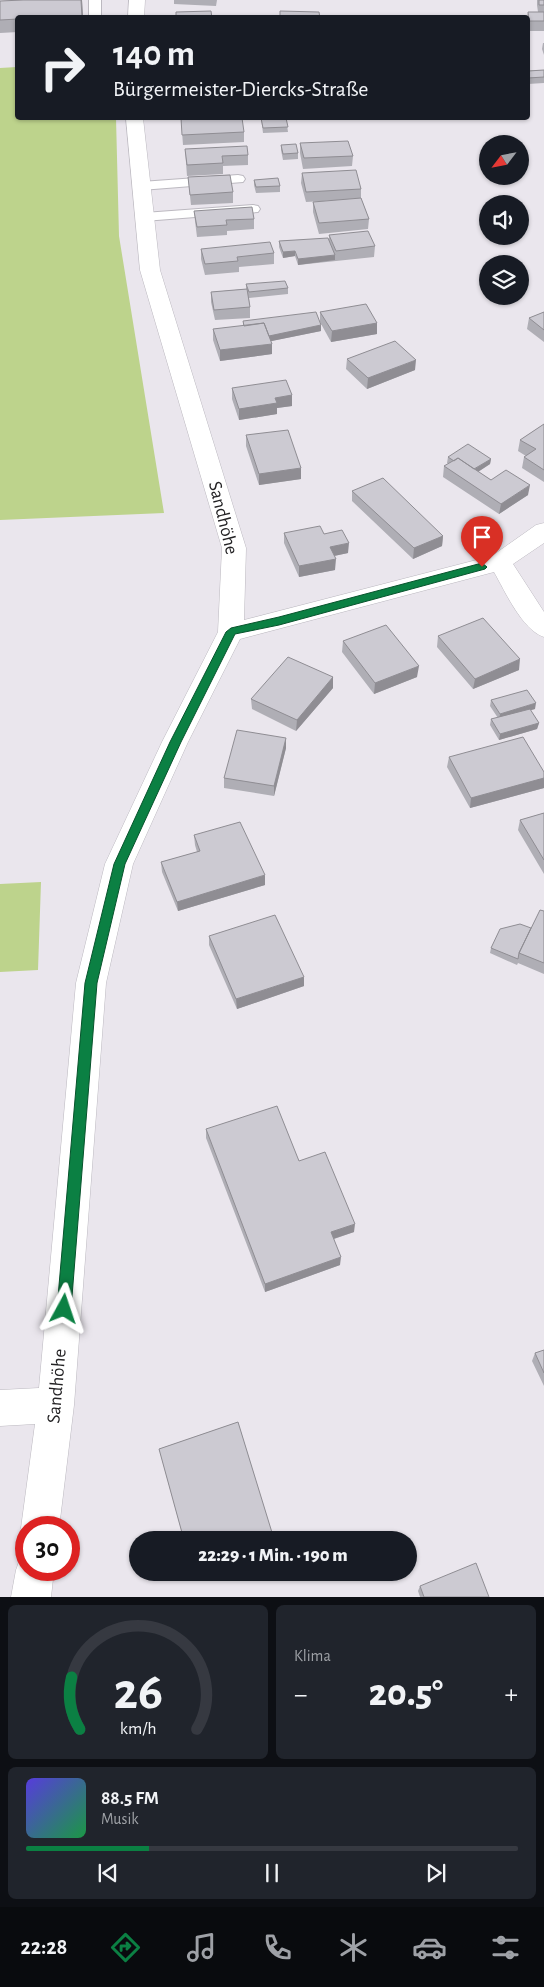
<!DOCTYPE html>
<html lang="de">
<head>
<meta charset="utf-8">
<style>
	:root { --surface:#171b24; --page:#20242c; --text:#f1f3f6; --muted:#9ea1a6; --line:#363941; --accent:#0b8043 }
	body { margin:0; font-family:"Alegreya Sans",sans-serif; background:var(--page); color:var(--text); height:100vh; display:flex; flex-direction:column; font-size:19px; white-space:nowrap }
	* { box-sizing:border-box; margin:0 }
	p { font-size:16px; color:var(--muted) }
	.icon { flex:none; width:28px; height:28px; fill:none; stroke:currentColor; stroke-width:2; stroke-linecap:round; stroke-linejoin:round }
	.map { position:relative; height:1597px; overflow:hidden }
	.sheet { display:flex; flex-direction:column; gap:8px; padding:8px; background:#0d0f14; flex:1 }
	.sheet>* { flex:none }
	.top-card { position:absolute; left:15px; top:15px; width:515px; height:105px; border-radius:5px; box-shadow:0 1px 4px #0004; background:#171b24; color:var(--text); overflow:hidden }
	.needle { width:32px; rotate:238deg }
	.fabs { position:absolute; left:479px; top:135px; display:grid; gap:10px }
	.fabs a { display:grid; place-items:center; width:50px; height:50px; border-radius:50%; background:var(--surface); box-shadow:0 1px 4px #0004; font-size:25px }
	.speed { position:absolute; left:15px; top:1516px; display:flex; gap:10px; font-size:25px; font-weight:700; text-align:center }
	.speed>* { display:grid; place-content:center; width:65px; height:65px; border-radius:50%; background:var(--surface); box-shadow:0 1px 4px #0004; line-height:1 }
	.speed .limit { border:8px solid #d22; background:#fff; color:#111 }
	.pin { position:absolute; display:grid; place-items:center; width:42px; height:42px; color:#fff; margin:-51px -21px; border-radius:50% 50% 50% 0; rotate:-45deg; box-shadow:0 0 5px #0007 }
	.pin .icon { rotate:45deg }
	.me { position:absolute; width:55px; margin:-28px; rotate:5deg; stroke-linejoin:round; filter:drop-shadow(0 0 4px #0008) }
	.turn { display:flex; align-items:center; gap:18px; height:105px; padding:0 15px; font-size:22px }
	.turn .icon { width:65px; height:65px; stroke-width:2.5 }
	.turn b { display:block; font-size:35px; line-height:42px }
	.big { font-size:38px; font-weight:800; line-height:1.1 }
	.sheet .tile { flex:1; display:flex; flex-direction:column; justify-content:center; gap:8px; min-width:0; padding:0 18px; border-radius:8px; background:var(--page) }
	.sheet .dial { align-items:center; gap:0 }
	.dial svg { height:130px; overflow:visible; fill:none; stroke:var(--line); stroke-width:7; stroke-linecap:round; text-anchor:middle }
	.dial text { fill:var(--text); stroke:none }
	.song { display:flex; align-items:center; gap:15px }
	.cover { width:60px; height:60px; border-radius:8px; background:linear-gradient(135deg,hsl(250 70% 55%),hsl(140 70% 35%)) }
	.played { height:5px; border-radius:2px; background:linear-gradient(90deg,var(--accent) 25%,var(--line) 25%) }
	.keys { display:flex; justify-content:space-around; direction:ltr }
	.heat { display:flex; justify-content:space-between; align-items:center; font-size:28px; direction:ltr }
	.sheet .tiles { flex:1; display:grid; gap:8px; grid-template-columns:1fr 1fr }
	.tile:last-child { grid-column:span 2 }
	.trip { position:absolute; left:129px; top:1531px; width:288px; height:50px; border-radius:25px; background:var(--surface); box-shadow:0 1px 4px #0004; font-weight:800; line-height:50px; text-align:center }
	.dock { display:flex; height:80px; justify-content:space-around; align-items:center; background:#090b0e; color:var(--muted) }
	.dock .icon { width:35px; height:35px }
	.dock .selected { color:var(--accent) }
	.dock b { font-size:22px; color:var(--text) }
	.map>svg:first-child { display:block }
	.green { fill:#bdd38c }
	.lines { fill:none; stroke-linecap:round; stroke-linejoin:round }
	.lane-casing { stroke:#bcb9c0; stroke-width:2 }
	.street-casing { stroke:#bcb9c0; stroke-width:1 }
	.lane { fill:#fff; fill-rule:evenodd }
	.street { fill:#fff; fill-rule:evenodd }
	.wall { fill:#afaeb5 }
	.shaded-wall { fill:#8f8d93 }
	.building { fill:#cccad2; stroke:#8f8d93 }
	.route { fill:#0b8043; stroke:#07532c }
	.labels { text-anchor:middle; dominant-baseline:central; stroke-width:4; stroke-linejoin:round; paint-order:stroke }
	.street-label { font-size:19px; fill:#232224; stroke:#fff }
</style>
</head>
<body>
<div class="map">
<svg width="544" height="1597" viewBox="0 0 544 1597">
	<rect width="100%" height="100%" fill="#eae6ed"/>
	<path class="green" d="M17,67L18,118H116L119,236L164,513L0,520V68Z
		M41,882L38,970L0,972V884Z"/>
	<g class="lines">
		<defs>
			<path id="lane" d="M89,0H101V18H89Z
				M238,175L243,176L245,179L243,182L141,190L136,189L134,186L136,183L141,182Z
				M253,205L258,206L260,209L258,212L144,221L139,220L137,217L139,214L144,213Z"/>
			<path id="street" d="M129,0H145L144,18H128Z
				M126,118H143L160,270L246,548L244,620L492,556L536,525L544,523V543L513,564L544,612V637C522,630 505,591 494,572L240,639L188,742L133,864L106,983L74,1405L59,1528H26V1541L21,1528L35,1424L0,1426V1390L39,1388L76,983L105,864L162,742L218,632L222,548L140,270Z
				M26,1554V1570H54L51,1597H11L16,1570L21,1556Z"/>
		</defs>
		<use href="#lane" class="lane-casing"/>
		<use href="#street" class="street-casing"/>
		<use href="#lane" class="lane"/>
		<use href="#street" class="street"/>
	</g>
	<path class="wall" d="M23,0H82L83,18H18V32L0,33V1Z
		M174,0H217L216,6L174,4Z
		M537,0H544V31H528L527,18L528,12H538L537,5Z
		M543,43H544V55L542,49Z
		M544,70V83L528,84V71Z
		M181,118L244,132V142L183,145Z
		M261,118H286L288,132L263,133Z
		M300,143L353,156L352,166L303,169L300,153Z
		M281,145L298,153V159L283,160L281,150Z
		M185,149L248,155V165L223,166V174L187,176Z
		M302,173L361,189V198L369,219L368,229L319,234L313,212V202L340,200L306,202L301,183Z
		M188,177L233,192V203L191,205Z
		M254,180L280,186V192L256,193L254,185Z
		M194,211L254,219V229L227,231V235L197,237L195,221Z
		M329,235L375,246L374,257L298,265L295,256L283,258L279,247V241L329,239Z
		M201,249L274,253V264L239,267V272L205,275L201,259Z
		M246,284L288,288V294L249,298L250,307V318L215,320L211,302V292L246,289Z
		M320,312L377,323V334L331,342L320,322Z
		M544,312V342L527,329L529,318Z
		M243,321L321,325V331L271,341L272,354L220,361L213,340V329L243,326Z
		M347,359L415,370L367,389L346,369Z
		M232,388L292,395V406L277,408V414L239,420L232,399Z
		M544,424V482L522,468L524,457L526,456L518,451L520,440Z
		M246,435L301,468V479L259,485L246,446Z
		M448,457L491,459L490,464L478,472L491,480L528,495L499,514L443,477L444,466L449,464L447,463Z
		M352,491L443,536L442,546L413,559L352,501Z
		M284,533L324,534L348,553L334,556L335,570L299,577L284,543Z
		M438,636L519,670L473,689L437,647Z
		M343,641L417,677L374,694L342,652Z
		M333,677V688L296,731L252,709L251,699Z
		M491,700L535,709L530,710L539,723L537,729L499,740L490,725L491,719L498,718L490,706Z
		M286,738V748L274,796L224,788V778Z
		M449,757L544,772V788L470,808L447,767Z
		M544,813V874L518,830L520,820Z
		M194,835L265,885L178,911L162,872L161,862L197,852L195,845Z
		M544,911V974L518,963L517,965L490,953L491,948L531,928Z
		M209,936L304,977V986L237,1009L209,945Z
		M206,1129L299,1161L354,1232L334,1239L340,1265L265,1292L206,1138Z
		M544,1350V1386L532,1361L535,1353Z
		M238,1422L274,1540H184L159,1449Z
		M420,1586L489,1597H420L418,1591Z"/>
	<path class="shaded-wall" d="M81,0H82L83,18H82Z
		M295,251V256L283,258V252Z
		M335,255V260L298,265V259Z
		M377,323V334L331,342L332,331Z
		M321,325V331L267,342V336Z
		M272,344V354L220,361V350Z
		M416,360L415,370L367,389L368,378Z
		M292,395V406L277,408V414L239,420V409L275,398Z
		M491,459L490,464L470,477V472Z
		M301,468V479L259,485V474Z
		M530,485L528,495L499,514L501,504Z
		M443,536L442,546L413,559L414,548Z
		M349,543L348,553L329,557L330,547Z
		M336,559L335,570L299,577V566Z
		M520,659L519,670L473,689L475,679Z
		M419,666L417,677L374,694L375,683Z
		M333,677V688L296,731L297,720Z
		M536,703L535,709L499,719L500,714Z
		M539,723L537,729L499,740L500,734Z
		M286,738V748L274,796V786Z
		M544,778V788L470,808L471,798Z
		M265,875V885L178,911L177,902Z
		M304,977V986L237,1009L236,999Z
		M355,1224L354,1232L330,1240L331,1232Z
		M341,1257L340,1265L265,1292V1284Z"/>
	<path class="building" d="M23,0H81L82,17L18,18V19L0,20V1Z
		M539,0H544V5H539Z
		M211,11L212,18H176V12Z
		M280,11L319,12L320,18H280Z
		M528,12H544V21H529Z
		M544,70V77L528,78V71Z
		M181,118H242L244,132L182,135Z
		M261,118H286L288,127L263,128Z
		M348,141L353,156L304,158L300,143Z
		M296,144L298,153L283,154L281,145Z
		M247,146L248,155L222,156L223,163L187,165L185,149Z
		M356,170L361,189L306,192L302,173Z
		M230,175L233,192L190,195L188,177Z
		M278,178L280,186L256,187L254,180Z
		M361,198L369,219L319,223L313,202Z
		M252,207L254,219L226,220L227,225L197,227L194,211Z
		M368,231L375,246L336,251L329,235Z
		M328,238L335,255L298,259L295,251L283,252L279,241Z
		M270,242L274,253L237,257L238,261L205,264L201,249Z
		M285,281L288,288L249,292L246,284Z
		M247,289L250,307L214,310L211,292Z
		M366,304L377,323L332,331L320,312Z
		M316,312L321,325L269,336L264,323L244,326L243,321Z
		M544,312V330L529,318Z
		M264,323L272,344L220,350L213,329Z
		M395,341L416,360L368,378L347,359Z
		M286,380L292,395L275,398L277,403L239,409L232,388Z
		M544,424V470L524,457L536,449L520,440Z
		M288,430L301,468L259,474L246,435Z
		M468,444L491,459L474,469L458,458L454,461L448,457Z
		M458,458L491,480L506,470L530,485L501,504L444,466Z
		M383,478L443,536L414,548L352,491Z
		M320,526L324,534L342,530L349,543L330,547L336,559L299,566L284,533Z
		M483,618L520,659L475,679L438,636Z
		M386,625L419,666L375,683L343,641Z
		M288,657L333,677L297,720L251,699Z
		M527,690L536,703L500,714L491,700Z
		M530,709L539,723L500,734L491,719Z
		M237,730L286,738L274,786L224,778Z
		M523,737L544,772V778L471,798L449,757Z
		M544,813V860L520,820Z
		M240,822L265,875L177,902L161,862L200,851L194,835Z
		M540,910L544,911V963L519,953Z
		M275,915L304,977L236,999L209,936Z
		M520,924L531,928L519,953L518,959L491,948L500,929Z
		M277,1106L299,1161L325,1152L355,1224L331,1232L341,1257L265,1284L206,1129Z
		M544,1350V1373L535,1353Z
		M238,1422L274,1539L272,1540H184L159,1449Z
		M476,1563L489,1597H424L420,1586Z"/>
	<path class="route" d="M482,563L487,567L485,569L279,625L235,634L181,742L125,864L97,983L71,1309L69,1314L64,1316L59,1314L57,1309L85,983L114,864L170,742L226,632L231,628L279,617Z"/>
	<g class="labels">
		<g class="street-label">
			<text transform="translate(223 518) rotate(76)">Sandhöhe</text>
			<text transform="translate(57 1386) rotate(-85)">Sandhöhe</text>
		</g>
	</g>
</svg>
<div class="fabs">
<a><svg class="needle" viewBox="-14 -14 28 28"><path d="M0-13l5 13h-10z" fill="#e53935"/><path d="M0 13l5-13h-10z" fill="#9ea1a6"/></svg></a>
<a><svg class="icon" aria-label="sound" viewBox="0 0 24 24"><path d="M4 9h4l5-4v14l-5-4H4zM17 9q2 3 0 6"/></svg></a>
<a><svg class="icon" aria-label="layers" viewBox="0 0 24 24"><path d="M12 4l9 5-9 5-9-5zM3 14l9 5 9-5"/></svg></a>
</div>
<div class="speed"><div class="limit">30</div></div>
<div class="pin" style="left:482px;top:567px;background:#d93025"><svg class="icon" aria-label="arrive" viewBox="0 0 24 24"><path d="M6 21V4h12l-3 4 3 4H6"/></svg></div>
<svg class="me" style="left:64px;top:1309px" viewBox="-20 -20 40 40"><path d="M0-17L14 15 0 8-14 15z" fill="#0b8043" stroke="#fff" stroke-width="4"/></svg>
<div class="trip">22:29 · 1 Min. · 190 m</div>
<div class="top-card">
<div class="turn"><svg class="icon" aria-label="right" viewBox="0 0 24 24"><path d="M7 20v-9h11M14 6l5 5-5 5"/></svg><div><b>140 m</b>Bürgermeister-Diercks-Straße</div></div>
</div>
</div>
<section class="sheet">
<div class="tiles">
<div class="tile dial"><svg viewBox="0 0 100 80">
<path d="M14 69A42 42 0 1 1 86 69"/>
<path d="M14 69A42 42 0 0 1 9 37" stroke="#0b8043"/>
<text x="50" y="56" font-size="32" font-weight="700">26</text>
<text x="50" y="72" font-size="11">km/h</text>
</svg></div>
<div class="tile"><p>Klima</p>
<div class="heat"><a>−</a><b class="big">20.5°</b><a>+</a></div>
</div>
<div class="tile">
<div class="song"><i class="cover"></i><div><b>88.5 FM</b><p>Musik</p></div></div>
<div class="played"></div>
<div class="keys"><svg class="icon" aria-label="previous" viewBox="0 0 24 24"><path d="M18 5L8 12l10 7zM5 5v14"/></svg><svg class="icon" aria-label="pause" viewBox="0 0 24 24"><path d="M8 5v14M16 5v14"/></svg><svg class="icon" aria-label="next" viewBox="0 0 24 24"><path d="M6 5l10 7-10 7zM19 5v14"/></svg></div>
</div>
</div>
</section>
<nav class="dock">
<b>22:28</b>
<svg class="icon selected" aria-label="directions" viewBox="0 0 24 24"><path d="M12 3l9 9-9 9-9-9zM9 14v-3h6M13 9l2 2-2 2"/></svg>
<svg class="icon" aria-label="music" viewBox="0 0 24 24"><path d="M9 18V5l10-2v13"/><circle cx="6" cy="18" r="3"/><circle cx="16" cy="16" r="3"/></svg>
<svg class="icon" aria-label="phone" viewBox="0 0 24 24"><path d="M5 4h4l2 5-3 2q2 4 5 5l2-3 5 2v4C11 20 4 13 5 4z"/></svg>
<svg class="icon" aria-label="climate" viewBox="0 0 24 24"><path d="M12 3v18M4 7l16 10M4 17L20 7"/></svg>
<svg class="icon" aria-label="car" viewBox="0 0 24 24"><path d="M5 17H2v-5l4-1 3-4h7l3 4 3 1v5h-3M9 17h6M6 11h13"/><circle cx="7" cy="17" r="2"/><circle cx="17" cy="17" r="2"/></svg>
<svg class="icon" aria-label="filters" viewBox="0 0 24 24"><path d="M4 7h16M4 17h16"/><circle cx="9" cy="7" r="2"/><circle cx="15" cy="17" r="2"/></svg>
</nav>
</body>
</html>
